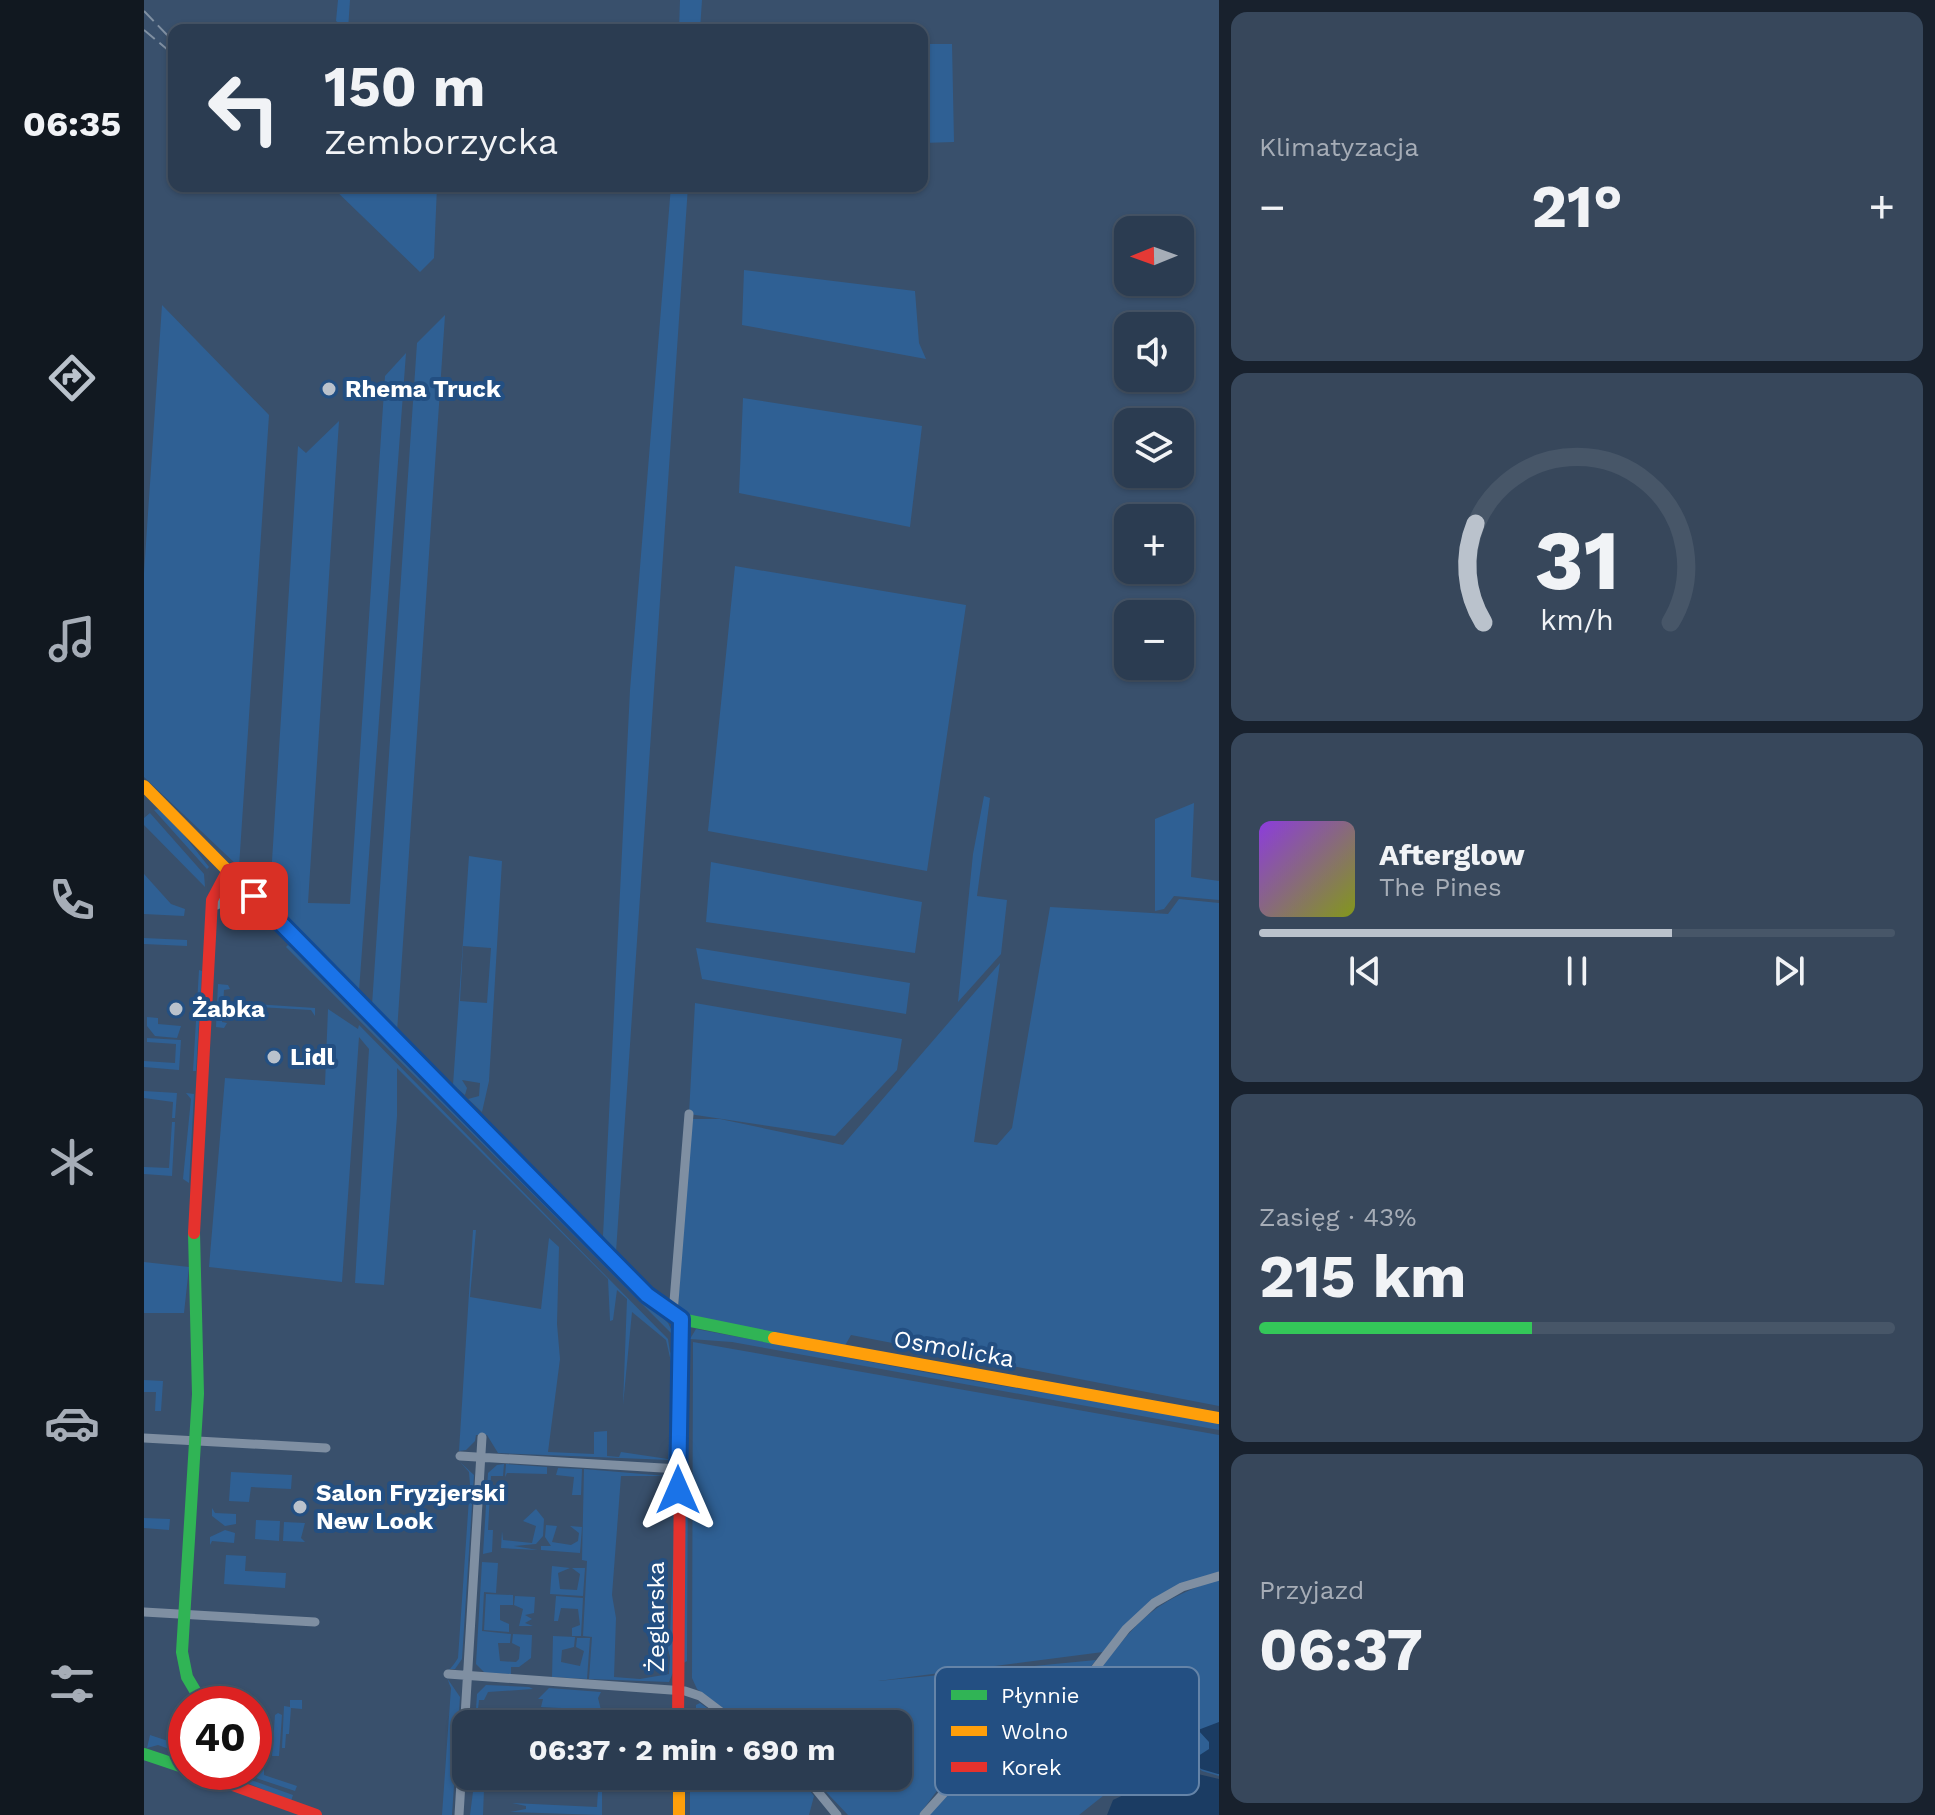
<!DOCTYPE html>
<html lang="pl">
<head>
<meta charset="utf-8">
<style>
	:root { --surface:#2b3c51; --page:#37475b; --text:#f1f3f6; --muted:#a6adb7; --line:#475668; --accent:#bac2cc }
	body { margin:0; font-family:"Work Sans",sans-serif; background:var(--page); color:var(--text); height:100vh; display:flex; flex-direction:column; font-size:30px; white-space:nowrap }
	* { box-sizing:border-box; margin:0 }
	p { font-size:26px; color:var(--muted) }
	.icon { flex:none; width:44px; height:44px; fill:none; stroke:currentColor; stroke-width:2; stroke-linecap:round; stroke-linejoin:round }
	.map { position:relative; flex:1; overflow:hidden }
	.details { display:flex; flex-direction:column; gap:12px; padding:12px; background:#18212d; width:716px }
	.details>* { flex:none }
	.top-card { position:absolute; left:24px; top:24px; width:760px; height:168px; border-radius:16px; box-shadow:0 2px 6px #0004,0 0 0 2px var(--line); background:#2b3c51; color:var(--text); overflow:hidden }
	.needle { width:52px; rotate:269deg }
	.buttons { position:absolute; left:970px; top:216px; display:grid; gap:16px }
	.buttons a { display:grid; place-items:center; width:80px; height:80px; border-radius:16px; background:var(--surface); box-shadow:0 2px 6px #0004,0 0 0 2px var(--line); font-size:40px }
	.speed { position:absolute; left:24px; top:1686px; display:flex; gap:16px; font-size:40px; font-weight:700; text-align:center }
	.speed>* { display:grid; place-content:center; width:104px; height:104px; border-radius:50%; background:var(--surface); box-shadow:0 2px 6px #0004,0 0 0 2px var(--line); line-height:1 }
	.speed .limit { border:12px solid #d22; background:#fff; color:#111 }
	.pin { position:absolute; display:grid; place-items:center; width:68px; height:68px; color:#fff; margin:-34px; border-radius:16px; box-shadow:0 4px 12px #0006 }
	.me { position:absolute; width:88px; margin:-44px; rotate:0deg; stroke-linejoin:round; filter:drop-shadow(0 0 6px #0008) }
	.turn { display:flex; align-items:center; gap:28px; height:168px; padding:0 24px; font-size:36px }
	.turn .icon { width:104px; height:104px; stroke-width:2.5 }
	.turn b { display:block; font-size:56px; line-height:68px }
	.big { font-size:60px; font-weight:700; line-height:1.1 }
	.details .widget { flex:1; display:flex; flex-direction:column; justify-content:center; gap:12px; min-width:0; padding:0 28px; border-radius:16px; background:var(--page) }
	.details .dial { align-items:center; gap:0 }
	.dial svg { height:208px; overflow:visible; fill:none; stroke:var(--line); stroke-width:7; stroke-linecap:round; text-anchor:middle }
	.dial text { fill:var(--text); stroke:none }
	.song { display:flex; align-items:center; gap:24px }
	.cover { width:96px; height:96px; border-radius:12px; background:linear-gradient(135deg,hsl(270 70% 55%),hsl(70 70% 35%)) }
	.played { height:8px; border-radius:4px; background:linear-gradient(90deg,var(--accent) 65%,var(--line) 65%) }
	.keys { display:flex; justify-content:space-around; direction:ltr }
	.heat { display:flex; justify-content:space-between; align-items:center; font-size:44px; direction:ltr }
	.charge { height:12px; border-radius:6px; background:linear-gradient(90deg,#34c759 43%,var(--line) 0) }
	.trip { position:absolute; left:308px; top:1710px; width:460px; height:80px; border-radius:16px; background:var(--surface); box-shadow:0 2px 6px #0004,0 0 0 2px var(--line); font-weight:700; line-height:80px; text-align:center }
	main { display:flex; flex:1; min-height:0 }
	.tabs { display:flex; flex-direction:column; width:144px; justify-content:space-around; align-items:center; background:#111820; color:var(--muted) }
	.tabs .icon { width:56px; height:56px }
	.tabs .active { color:var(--accent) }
	.tabs b { font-size:36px; color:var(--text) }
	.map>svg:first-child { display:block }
	.green { fill:#2f6094; fill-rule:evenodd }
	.water { fill:#1b3c63 }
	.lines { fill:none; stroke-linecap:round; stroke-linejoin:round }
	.street { stroke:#7f8fa2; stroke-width:9 }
	.fast { stroke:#30b455; stroke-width:12 }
	.slow { stroke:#ff9f0a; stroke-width:12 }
	.jam { stroke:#e5322d; stroke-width:12 }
	.rail { stroke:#8090a2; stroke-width:2; stroke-dasharray:14 6; stroke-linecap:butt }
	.route-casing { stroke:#114b97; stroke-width:20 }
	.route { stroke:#1a73e8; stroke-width:14 }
	.poi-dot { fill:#bac2cc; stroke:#234f82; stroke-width:3 }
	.labels { text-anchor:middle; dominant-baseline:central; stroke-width:8; stroke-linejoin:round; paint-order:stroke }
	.poi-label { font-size:24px; font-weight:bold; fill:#fff; stroke:#234f82; text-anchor:start }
	.street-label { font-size:24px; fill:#fff; stroke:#234f82 }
	.key { fill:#234f82; stroke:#6584a8; stroke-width:2 }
	.key-label { font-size:22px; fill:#fff }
</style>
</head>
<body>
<main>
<nav class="tabs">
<b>06:35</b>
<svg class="icon active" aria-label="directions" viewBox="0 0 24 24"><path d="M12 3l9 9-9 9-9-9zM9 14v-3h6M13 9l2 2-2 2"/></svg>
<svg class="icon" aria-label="music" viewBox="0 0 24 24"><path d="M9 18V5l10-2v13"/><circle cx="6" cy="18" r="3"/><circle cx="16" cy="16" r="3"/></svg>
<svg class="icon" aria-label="phone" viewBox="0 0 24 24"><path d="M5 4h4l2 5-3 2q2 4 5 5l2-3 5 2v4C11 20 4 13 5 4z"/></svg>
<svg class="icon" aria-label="climate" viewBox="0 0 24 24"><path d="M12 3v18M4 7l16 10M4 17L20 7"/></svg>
<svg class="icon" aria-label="car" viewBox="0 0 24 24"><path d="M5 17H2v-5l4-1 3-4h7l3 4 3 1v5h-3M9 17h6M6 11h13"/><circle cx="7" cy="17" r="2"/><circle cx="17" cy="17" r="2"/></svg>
<svg class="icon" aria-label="filters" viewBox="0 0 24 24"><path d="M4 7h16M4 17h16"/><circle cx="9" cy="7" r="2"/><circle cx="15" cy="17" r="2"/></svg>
</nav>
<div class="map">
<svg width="1075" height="1815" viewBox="0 0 1075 1815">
	<rect width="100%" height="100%" fill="#39506c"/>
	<path class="green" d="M194,0H206L204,30L192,21Z
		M536,0H558L556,30H535Z
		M778,44H808L810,142L778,143Z
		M187,186H293L290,258L276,272Z
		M527,186H544L472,1252L459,1236L486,690Z
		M600,270L771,291L775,343L782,359L598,325Z
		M18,305L125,415L95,867L0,777V573Z
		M301,315L253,1032L228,1005L273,343Z
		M262,353L215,991L111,889L127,877L154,446L162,453L195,421L164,903L206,904L241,376Z
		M599,398L778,426L766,527L595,493Z
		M591,566L822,605L783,871L564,831Z
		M840,796L846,798L833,896L863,900L857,954L814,1002L829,854Z
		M1050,803L1047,877L1075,881V900L1030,896L1020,909L1011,911V819Z
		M14,809L28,820L65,867L63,869L10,810Z
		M6,813L60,874L61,887L0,825V818Z
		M325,856L358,861L345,1081L338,1112L324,1099L335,1096L336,1083L318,1080L323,1088L321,1095L309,1085ZM319,946L347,948L343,1003L316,1001Z
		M567,862L778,902L771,953L562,922Z
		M0,874L27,904L41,909L40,916L0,914Z
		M1035,899L1075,903V1406L707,1335L699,1349L556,1320L534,1311L544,1119H576L699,1145L856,963L830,1142L853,1145L868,1128L906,907L1024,914Z
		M0,938L43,940V946L0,944Z
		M144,945L169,963L524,1323L531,1337L142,947Z
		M552,948L766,983L762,1014L558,979Z
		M55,970L58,971L52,1071H49Z
		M74,984L84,985L86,989L80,990L78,1022L83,1023L80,1028L72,1027Z
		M93,999L95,1003L171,1008V1016L167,1010L96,1006L94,1011Z
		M551,1003L758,1039L753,1070L691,1136L545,1114Z
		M184,1009L214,1029L215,1025L524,1339L526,1352L531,1357V1446L526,1460L354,1453L343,1435H332L331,1441L322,1450L315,1451L329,1230H332L326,1297L397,1309L405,1238L415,1247L413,1324L416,1359L404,1452L450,1454V1432L463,1431V1456L475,1457L477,1452L524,1459L530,1375L522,1340L488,1312L479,1405L483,1299L473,1290L469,1320L466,1321L464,1279L253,1068V1116L240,1285L211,1283L225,1049L215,1037L198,1282L65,1267L81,1078L181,1085Z
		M3,1017L14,1018V1024L37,1026L33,1038L11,1036L3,1026Z
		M3,1038L37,1040L35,1070L0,1067V1061L31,1063L32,1044L3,1042Z
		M0,1091L33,1093L31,1118H28L29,1102L0,1098Z
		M42,1093L50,1094L45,1183L39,1179L47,1099Z
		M28,1122H31L28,1176L0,1174V1167L25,1168Z
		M0,1262L45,1267L40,1313H0Z
		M552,1329L806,1377L1075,1422V1430L588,1342L546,1339Z
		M549,1342L1075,1435V1572C1018,1587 997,1607 959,1652L734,1681L952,1660L912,1711L825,1758L801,1780L775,1815H704L667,1776H754V1724H601L553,1689L548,1678Z
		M0,1380L19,1381L17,1411H11L12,1392H0Z
		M539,1453H544L543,1661L538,1664Z
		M316,1462L330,1475L318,1659L311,1669H305L303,1678L316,1697L308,1815H298L307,1688C299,1670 306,1672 314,1658L326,1484L325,1472Z
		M360,1464L359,1476H347L344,1530H349L348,1552L339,1554L344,1473L353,1465Z
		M362,1464L403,1467V1474L363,1473L361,1477Z
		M414,1468L438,1469L437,1495H428L430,1477L412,1475Z
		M440,1469L522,1476H477L468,1595L472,1618L470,1677L496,1679L525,1674L526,1657L522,1641L526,1636L530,1529V1670L525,1682L445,1679L448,1637L439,1636L443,1561L438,1560Z
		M87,1472L148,1475L147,1489L107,1487L105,1502L85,1501Z
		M68,1508L71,1513L92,1514V1524L81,1526L68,1516Z
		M392,1509L400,1519L399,1536L392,1544L370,1546L394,1550L357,1548L358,1531L359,1540L388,1543L392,1526L379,1521Z
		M0,1518L26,1519L25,1530L0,1528Z
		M112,1520L136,1521L135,1541L111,1539Z
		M140,1522L161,1523L157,1538L161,1542L139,1541Z
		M402,1525L413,1526L408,1542L427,1545L434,1541L435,1533L426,1526L438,1527L436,1553L397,1550V1546H407L401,1537Z
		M81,1530L91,1533L90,1543L68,1541L66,1545V1537Z
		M82,1555L102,1556L101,1571L142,1573L141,1588L80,1584Z
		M338,1562L354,1563L352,1593L340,1592L338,1631L367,1634L366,1643H354L356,1661L372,1662L375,1659L376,1647L368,1643L369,1634L388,1635L387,1658L375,1667H367V1674L341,1673L332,1664Z
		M408,1566L426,1568L414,1573L416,1589L433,1590L436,1574L428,1568H441L439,1596L406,1594Z
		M1075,1579V1776L1058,1771L1047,1761L1016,1774L967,1722L978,1710L962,1693L938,1719L955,1737L960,1733L977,1738L983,1749L979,1780L935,1815H785L833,1762L907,1724L920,1712L929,1716L952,1682L949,1678C993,1622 1005,1603 1075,1579Z
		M342,1594L369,1595V1605H356V1620L365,1624V1632L340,1630Z
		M371,1596L391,1597L390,1613L381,1615L388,1619L381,1623L389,1626H375L379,1609L370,1605Z
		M412,1596L439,1598L437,1636H428V1628L436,1625L434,1609L417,1608L414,1621H410Z
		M409,1636L431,1637L430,1647L418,1650L417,1662L436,1666L440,1651L432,1647L433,1638H446L443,1679L408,1677Z
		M342,1685L385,1687L389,1689L344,1692L340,1700H335L334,1709L340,1712H334L331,1724L333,1694Z
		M405,1688L457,1692L454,1698L457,1710L397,1707L399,1699H394Z
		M146,1700H158V1709L147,1708L145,1734H142L141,1748H138L140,1706L146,1707Z
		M556,1703L586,1724H552V1705Z
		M134,1713L138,1715L135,1756H128L131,1715Z
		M6,1735L42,1747V1755L14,1745L3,1748Z
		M110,1769H120V1775L153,1786L151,1791L94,1772H110Z
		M77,1772H85L149,1795L147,1801Z
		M546,1776H564L562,1781L555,1779L562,1791L578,1789V1776H654L670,1796L665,1815H546Z
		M440,1783L458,1785V1815L366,1812L382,1809V1806L368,1803L453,1807L454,1791Z
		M330,1784L340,1789L339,1815H326Z"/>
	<path class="water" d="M1075,1722V1774H1074L1057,1769L1048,1760L1065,1749V1742L1054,1730Z
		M1044,1764L1054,1774L1075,1779V1815H963L969,1800Z"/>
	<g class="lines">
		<path class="street" d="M73,905L93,880
			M529,1314L545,1114
			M0,1438L182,1448
			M316,1456L535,1469
			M0,1612L171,1622
			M304,1674L541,1691L556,1696L593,1724
			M661,1776L693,1815
			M315,1815L338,1437
			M780,1815L828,1762L920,1709L982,1629L1010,1603L1038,1587L1075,1576"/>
		<path class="fast" d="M333,1123L503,1295L537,1319L630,1338
			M50,1233L54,1394L38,1652L43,1677L59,1704
			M0,1754L42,1768"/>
		<path class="slow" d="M0,786L333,1123
			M630,1338L1075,1418
			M535,1776V1815"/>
		<path class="jam" d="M50,1233L68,900L84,870
			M534,1724L537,1319
			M53,1772L172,1815"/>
		<path class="rail" d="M0,11L26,38
			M0,30L30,55"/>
	</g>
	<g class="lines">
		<defs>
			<path id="route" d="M110,896L503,1295L537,1319L534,1490"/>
		</defs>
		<use href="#route" class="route-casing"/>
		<use href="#route" class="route"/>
	</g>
	<g class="poi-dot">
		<circle cx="185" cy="389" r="8"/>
		<circle cx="32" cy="1009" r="8"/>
		<circle cx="130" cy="1057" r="8"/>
		<circle cx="156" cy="1507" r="8"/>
	</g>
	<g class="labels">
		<g class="poi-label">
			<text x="201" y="389">Rhema Truck</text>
			<text x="48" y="1009">Żabka</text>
			<text x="146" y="1057">Lidl</text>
			<text x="172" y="1493">Salon Fryzjerski<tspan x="172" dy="28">New Look</tspan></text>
		</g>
		<g class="street-label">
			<text transform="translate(810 1349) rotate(10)">Osmolicka</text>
			<text transform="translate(512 1617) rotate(-90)">Żeglarska</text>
		</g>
	</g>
	<rect x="791" y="1667" width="264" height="128" rx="12" class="key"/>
	<rect x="807" y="1690" width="36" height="10" fill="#30b455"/>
	<rect x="807" y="1726" width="36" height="10" fill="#ff9f0a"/>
	<rect x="807" y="1762" width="36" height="10" fill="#e5322d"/>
	<g class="key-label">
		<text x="857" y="1703">Płynnie</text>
		<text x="857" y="1739">Wolno</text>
		<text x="857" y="1775">Korek</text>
	</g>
</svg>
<div class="buttons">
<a><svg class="needle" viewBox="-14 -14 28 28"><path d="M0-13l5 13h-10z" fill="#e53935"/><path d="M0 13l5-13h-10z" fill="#a6adb7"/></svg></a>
<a><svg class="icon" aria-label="sound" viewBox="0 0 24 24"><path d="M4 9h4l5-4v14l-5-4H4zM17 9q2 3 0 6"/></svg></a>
<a><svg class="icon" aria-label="layers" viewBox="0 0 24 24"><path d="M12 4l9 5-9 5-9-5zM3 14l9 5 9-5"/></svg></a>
<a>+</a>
<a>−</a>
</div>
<div class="speed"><div class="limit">40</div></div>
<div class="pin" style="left:110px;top:896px;background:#d93025"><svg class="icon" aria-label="arrive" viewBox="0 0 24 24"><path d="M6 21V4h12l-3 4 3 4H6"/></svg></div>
<svg class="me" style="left:534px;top:1490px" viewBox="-20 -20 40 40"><path d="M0-17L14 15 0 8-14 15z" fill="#1a73e8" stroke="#fff" stroke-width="4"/></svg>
<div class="trip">06:37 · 2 min · 690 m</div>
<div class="top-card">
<div class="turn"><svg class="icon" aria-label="left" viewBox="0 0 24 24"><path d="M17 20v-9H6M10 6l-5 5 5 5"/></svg><div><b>150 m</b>Zemborzycka</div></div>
</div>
</div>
<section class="details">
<div class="widget"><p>Klimatyzacja</p>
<div class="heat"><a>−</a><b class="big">21°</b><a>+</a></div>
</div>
<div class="widget dial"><svg viewBox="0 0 100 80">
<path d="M14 69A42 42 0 1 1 86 69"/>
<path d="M14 69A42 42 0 0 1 11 31" stroke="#bac2cc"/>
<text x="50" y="56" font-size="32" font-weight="700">31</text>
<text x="50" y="72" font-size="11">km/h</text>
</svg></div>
<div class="widget">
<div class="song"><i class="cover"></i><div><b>Afterglow</b><p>The Pines</p></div></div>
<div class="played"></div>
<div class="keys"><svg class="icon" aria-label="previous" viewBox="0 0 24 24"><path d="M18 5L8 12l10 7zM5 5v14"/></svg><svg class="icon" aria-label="pause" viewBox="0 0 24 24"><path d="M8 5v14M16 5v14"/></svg><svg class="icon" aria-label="next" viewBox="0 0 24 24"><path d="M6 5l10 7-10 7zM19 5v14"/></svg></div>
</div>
<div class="widget"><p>Zasięg · 43%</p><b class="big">215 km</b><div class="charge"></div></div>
<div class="widget"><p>Przyjazd</p><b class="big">06:37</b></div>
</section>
</main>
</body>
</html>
